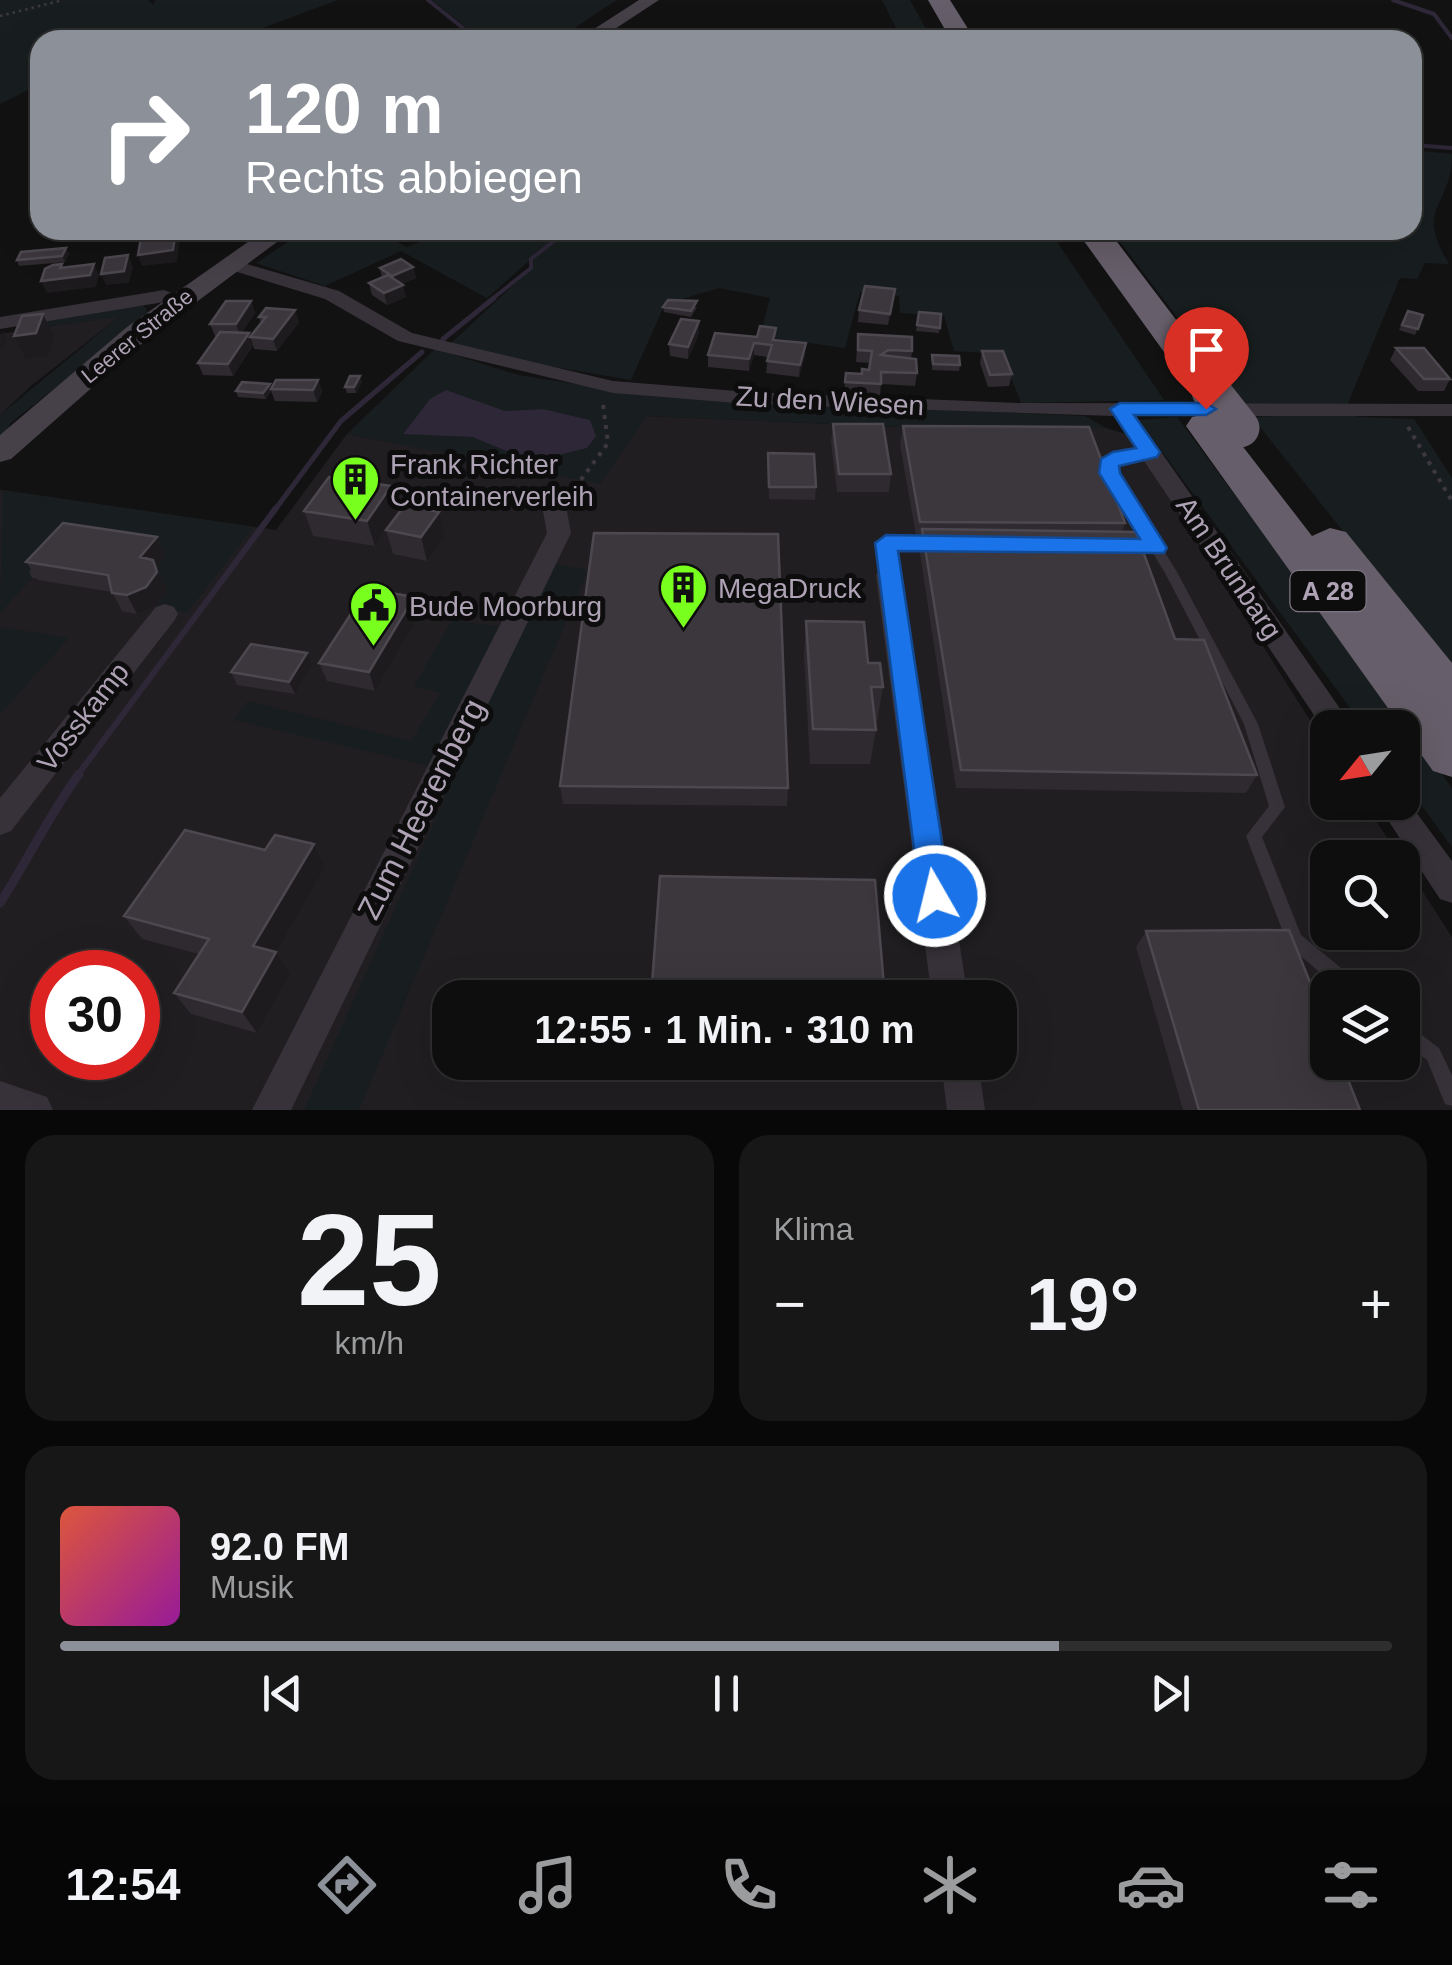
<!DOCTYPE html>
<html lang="de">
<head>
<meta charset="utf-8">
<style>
	:root { --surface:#0e0e0e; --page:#171717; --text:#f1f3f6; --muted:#9b9c9e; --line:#2e2e2e; --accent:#8c9099 }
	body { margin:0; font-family:Arial,sans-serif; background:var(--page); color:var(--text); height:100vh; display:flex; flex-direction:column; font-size:38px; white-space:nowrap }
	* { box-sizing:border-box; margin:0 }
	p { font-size:32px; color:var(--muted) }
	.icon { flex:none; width:55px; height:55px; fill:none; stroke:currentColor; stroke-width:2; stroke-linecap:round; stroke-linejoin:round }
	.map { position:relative; height:1110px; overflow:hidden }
	.side { display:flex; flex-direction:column; gap:25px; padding:25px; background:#080808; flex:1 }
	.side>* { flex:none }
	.guide { position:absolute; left:30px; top:30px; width:1392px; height:210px; border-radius:30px; box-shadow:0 10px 40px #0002,0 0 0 2px var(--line); background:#8c9099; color:#fff; overflow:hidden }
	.needle { width:65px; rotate:240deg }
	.controls { position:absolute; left:1310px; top:710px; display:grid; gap:20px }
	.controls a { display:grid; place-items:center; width:110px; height:110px; border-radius:20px; background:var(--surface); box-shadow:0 10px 40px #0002,0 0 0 2px var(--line); font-size:50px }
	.speed { position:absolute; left:30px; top:950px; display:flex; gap:20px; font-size:50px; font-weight:700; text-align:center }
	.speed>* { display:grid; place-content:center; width:130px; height:130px; border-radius:50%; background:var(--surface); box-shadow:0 10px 40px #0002,0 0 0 2px var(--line); line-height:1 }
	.speed .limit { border:15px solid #d22; background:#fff; color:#111 }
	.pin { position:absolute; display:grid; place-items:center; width:85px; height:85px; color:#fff; margin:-102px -42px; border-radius:50% 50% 50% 0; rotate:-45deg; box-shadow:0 0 10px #0007 }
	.pin .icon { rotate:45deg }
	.me { position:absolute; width:110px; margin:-55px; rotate:352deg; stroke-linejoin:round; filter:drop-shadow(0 0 8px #0008) }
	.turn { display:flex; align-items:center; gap:35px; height:210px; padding:0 50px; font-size:45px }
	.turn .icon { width:130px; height:130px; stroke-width:2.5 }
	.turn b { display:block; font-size:70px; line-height:85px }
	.big { font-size:75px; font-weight:700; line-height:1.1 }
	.side .tile { flex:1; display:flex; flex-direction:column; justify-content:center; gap:15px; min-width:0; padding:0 35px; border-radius:30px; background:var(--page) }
	.side .dial { align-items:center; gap:0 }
	.dial b { font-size:130px; line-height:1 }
	.song { display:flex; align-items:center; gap:30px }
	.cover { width:120px; height:120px; border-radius:15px; background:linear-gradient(135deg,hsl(10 70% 55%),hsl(300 70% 35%)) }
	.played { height:10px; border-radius:5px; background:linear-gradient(90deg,var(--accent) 75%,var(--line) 75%) }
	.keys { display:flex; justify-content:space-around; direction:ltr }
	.heat { display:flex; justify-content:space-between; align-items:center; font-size:55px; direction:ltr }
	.side .tiles { flex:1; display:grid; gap:25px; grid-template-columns:1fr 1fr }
	.tile:last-child { grid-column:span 2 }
	.trip { position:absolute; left:432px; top:980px; width:585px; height:100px; border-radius:30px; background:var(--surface); box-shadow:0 10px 40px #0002,0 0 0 2px var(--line); font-weight:700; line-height:100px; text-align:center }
	.tab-bar { display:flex; height:160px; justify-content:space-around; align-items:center; background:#060606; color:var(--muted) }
	.tab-bar .icon { width:70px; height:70px }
	.tab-bar .selected { color:var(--accent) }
	.tab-bar b { font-size:45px; color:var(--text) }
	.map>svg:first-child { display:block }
	.built { fill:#201e21; fill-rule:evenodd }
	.green { fill:#181e1f; fill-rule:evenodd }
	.water { fill:#2d2738 }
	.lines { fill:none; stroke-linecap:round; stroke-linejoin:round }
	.stream-far3 { stroke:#2d2738; stroke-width:4 }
	.stream-far2 { stroke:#2d2738; stroke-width:5 }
	.stream-far1 { stroke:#2d2738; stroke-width:6 }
	.stream { stroke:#2d2738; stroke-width:9 }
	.path-far1 { stroke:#3d3840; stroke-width:2.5; stroke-dasharray:2.5 4; stroke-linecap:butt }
	.path { stroke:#3d3840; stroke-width:4; stroke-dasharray:4 6; stroke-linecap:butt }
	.lane { fill:#373239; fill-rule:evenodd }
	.street { fill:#373239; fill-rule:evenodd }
	.secondary { fill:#464049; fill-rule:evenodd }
	.highway { fill:#665e6a; fill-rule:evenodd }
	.highway-bridge { stroke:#665e6a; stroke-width:39 }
	.wall { fill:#2e2a2f }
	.shaded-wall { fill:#1d1b1e }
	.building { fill:#3b373d; stroke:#4d4850; stroke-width:2.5 }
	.route { fill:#1a73e8; stroke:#114b97; stroke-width:2.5 }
	.labels { text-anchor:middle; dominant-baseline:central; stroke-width:10; stroke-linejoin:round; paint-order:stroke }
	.far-street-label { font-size:22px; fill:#aea2b5; stroke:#0e0d0e }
	.shield { fill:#0e0d0e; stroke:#7e7583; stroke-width:2.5 }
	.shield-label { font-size:25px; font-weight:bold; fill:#aea2b5 }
	.street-label { font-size:28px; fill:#aea2b5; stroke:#0e0d0e }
	.poi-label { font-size:28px; fill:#aea2b5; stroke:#0e0d0e; text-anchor:start }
	.near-street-label { font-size:32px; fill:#aea2b5; stroke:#0e0d0e }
</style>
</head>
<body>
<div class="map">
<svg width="1452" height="1110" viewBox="0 0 1452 1110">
	<rect width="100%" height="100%" fill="#131213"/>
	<path class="built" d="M120,316L32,385L0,415V334Z
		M647,416L949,429L1106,428L1129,435L1327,747L1328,802L1364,803L1400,857L1328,858V932H1402L1403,861L1452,937V1110H0V490L276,530L347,434L530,469ZM52,972H138V1058H52ZM1328,988H1402V1062H1328ZM450,998H1000V1062H450Z"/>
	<path class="green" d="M0,0H148L153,5L156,0H338L230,40L138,37L131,40H40V84L0,104Z
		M432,0H617L556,40H482Z
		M882,0H910L932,40H902Z
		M1413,150L1452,154C1452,209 1413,205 1449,264L1425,263L1417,279L1400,278L1348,403L1357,417L1414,419L1452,478V668L1252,417L1306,415L1304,405H1244L1111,230H1412Z
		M306,230H375L407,247L448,230H564L487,298L401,251L325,286L256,263Z
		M570,230H1049L1164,400L1021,403L1002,354L954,351L944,316L900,313L899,296L860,292L845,348L760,336L770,298L719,288L665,304L631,380L531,363L450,344L532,268L534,259Z
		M136,304L145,307L149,315L9,424L10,432L0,441V415L119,317L38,328L41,321Z
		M435,349L518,375L659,397L1085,416L1106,428L949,429L647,416L600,484L347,434ZM430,399L505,411L543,409L589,420L546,458L521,457L472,437L404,433Z
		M1177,417L1452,788V847L1403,780L1402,728L1364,727L1139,420Z
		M3,490L254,527L187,613L156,606L167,591L47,562L0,613Z
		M551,563L588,570L359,1110H304Z
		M452,620L500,627L429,766L234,720L248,701L411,741L440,693L414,686Z
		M0,627L69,638L0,714Z"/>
	<path class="water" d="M446,390L505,411L543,409L590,420L596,436L587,448L546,458L521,457L472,437L403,434L430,399Z"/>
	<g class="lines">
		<path class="stream-far3" d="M428,0L478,40
			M1393,0L1434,14L1452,38
			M1412,145L1452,148
			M491,300L531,268V259L568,230"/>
		<path class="stream-far2" d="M443,339L494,298
			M274,511L341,421L422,352"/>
		<path class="stream-far1" d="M77,776L276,508"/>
		<path class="stream" d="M0,903C28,860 49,815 79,774"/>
		<path class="path-far1" d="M0,16L63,0"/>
		<path class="path" d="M1408,427L1452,501
			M569,496L608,443L603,404"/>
		<path class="lane" d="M1150,448L1156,452L1154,455L1123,459L1115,464L1116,473L1177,572L1258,724L1285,807L1262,837L1301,935L1358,982L1361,988H1338L1289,946L1286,940L1246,836L1269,806L1244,724L1165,573L1104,473L1103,463L1116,453Z
			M886,539L936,540L942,544L936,548L893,547L895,575L889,580L883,575L880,543Z
			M1402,1020L1439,1048L1452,1075V1106L1445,1104L1427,1060L1402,1041Z"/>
		<path class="street" d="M230,259L339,291L412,333L613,381L749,392L1018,403L1452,404V416H1136L1348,720L1352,728H1328V736L1114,416L749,404L613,393L398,341L325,299L224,268V260Z
			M164,290L190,300L181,306L164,302L0,329V317Z
			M554,498L566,506L571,533L291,1110H252L547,533L542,506Z
			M889,566L898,569L902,575L968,998H932L876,575L880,569Z
			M165,604L174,607L178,614L174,621L11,831L0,835V798L156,607Z
			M1402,793L1452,861V903L1440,899L1376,802H1402Z
			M941,1062H978L985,1110H947Z
			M0,1081L47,1097L53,1110H0Z"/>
		<path class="secondary" d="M639,0H659L598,40H577Z
			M265,230H293L147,339L11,459L0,462V435L127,327Z"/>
		<path class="highway" d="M928,0H950L975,40H951Z
			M1076,230H1108L1230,391L1224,399L1211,402L1198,399Z
			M1206,414L1220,417L1312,536L1330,528L1346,532L1452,663V777L1433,771L1186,426L1192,417Z"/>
		<path class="highway-bridge" d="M1211,391L1240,428"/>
	</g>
	<path class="wall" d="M69,254L65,262L19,266L17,260Z
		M413,267L416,278L402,284L406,297L387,305L372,295L369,283L382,278L380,268Z
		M895,289L888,325L858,322L859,310Z
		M251,301L255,313L242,332L249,333L250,337L261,323L259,317L299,322L277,351L254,349L253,345L233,376L203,375L198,363L217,336H215L210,324Z
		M663,307H697L691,317L664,312Z
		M1408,311L1423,315L1415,335L1399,330Z
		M919,312L941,314L939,333L916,331Z
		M699,321V333L688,359L670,356L669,344Z
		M715,333L776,340L805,355L799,377L766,373L768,357L754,355L749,371L708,367V355Z
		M858,334L912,351L911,359L917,373L915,386L881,384L880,396L844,394L846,373L862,374L869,370L870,363L856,362Z
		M1396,348L1450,379L1444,391H1418L1390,360Z
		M982,351L1012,374L1009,386L988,387L980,363Z
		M932,355L960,365L959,371L932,370Z
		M318,380L322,392L317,402L275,401L271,391L266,399L238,397L236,391L270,384L271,389Z
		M362,382L356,393H347L345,387Z
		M833,424L891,474L889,492H837L831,442Z
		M903,426L1125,523L1122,532L1175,639L1257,775L1246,793L956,788L919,548L920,541H917L900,445Z
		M768,465L816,487L815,500L769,499Z
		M304,511H397L375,546L313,536Z
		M439,512L445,537L427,561L393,554L386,530Z
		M157,537L166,556L157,567L167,591L156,606L137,614L122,611L112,592L38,580L36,578H32L29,572L31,569L26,562Z
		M419,616L375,691L327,681L319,663Z
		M806,621L868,663L883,687L877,722H875L876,730L870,764H810L804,656Z
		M312,665L295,694L237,685L231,672Z
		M560,786L788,788L787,806L563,804Z
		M314,844L325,867L276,952L290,974L257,1033L191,1014L174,993L199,954L142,939L124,916L265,850Z
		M1146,931L1360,1110H1183L1136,947Z"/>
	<path class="shaded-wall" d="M176,230L180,239L177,262L142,266L138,255Z
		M66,248L69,254L65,262L62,256Z
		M128,255L133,267L129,283L106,285L101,274Z
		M62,264L67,275L94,264L99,275L96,287L47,293L41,281L60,268Z
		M413,267L416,278L395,288L392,276Z
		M403,285L406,297L387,305L384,293Z
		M251,301L255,313L240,336L236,324Z
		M295,310L299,322L277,351L273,339Z
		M43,314L54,337L48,356L26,359L14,336Z
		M699,321V333L688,359V347Z
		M2,331L6,337L3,349L0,350Z
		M249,333L253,344L233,376L228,364Z
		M754,343V355L749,371V359Z
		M806,343L805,355L799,377L800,365Z
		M360,376L362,382L356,393L354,387Z
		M318,380L322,392L317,402L313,390Z
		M270,384L272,390L266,399L263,393Z
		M391,486L397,511L375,546L367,521Z
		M439,512L445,537L427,561L421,537Z
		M157,537L166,556L157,567L167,591L156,606L137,614L127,595L140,557Z
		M414,597L419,616L375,691L369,672Z
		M307,653L312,665L295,694L289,682Z
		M314,844L325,867L267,968L253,946Z
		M276,952L290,974L257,1033L242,1012Z"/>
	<path class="building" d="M148,230H176L173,250L138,255L142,232Z
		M66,248L62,256L17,260L21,252Z
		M128,255L124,271L101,274L105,258Z
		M401,259L413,267L392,276L380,268Z
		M62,264L60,268L94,264L90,275L41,281L45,269L53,265Z
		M388,275L403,285L384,293L369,283Z
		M865,286L895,289L890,314L859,310Z
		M668,300L697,301L691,311L663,307Z
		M226,301H251L236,324H210Z
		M266,308L295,310L273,339L250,337L266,317H259Z
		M1408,311L1423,315L1418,329L1402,325Z
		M919,312L941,314L940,328L917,325Z
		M43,314L36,333L14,336L22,316Z
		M681,319L699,321L688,347L669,344Z
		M760,326L776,328L773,340L806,343L800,365L767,361L772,345L754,343L749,359L708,355L715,333L757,337Z
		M220,332L249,333L228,364L198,363Z
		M858,334L912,337V351L888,350L881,355L916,359L917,373L881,372V384L845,382L846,373L862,374V369L869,370L872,351L858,350Z
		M1396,348H1424L1450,379H1424Z
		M982,351H1003L1012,374L990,375Z
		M932,355L959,356L960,365L933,364Z
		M350,376H360L354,387H345Z
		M276,380H318L313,390L271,389Z
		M242,382L270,384L263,393L236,391Z
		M833,424H883L891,474H839Z
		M903,426L1089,427L1125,523L920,522Z
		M768,453L814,454L816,487H769Z
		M329,477L391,486L367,521L304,511Z
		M405,505L439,512L421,537L386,530Z
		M63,523L157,537L140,557L153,560L157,572L146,587L127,595L112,593L108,575L26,562Z
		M922,529L1136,532L1175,639L1204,640L1257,775L961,770Z
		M594,533L778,534L788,788L560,786Z
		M367,589L414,597L369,672L319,663Z
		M806,621L864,622L868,663H880L883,687H871L876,730L813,729Z
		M251,644L307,653L289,682L231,672Z
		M185,830L265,850L275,835L314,844L253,946L276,952L242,1012L174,993L209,939L124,916Z
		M660,876L875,880L885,998H651Z
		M1289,930L1328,1027V1062H1341L1360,1110H1199L1146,931Z"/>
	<path class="route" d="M1120,403H1206L1216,409L1206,415H1134L1160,452L1157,457L1119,466L1120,473L1167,548L1164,553L898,551L950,896L946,906L935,910L925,906L920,896L875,543L886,535L1140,539L1099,473L1101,459L1113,452L1136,448L1110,409Z"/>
	<defs>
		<symbol id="building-pin" viewBox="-11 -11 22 30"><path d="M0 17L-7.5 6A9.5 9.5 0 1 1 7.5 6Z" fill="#79ff1e" stroke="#0e0d0e"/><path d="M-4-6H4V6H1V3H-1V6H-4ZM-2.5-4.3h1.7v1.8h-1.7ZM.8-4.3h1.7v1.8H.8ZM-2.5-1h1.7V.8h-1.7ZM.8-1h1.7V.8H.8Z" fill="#111"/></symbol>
		<symbol id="civic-pin" viewBox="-11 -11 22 30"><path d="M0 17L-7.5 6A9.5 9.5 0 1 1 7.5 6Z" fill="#79ff1e" stroke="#0e0d0e"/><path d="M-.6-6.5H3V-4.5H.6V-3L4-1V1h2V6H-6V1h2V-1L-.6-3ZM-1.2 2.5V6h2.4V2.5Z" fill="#111"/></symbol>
	</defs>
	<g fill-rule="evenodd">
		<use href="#building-pin" x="328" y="452" width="55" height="75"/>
		<use href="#building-pin" x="656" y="560" width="55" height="75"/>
		<use href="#civic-pin" x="346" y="578" width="55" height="75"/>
	</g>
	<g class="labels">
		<g class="far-street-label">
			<text transform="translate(137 336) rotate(-39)">Leerer Straße</text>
		</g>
		<rect class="shield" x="1290.5" y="571" width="75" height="40" rx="8"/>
		<g class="shield-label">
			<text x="1328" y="591">A 28</text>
		</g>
		<g class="street-label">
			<text transform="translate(830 401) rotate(3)">Zu den Wiesen</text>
			<text transform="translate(1229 568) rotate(56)">Am Brunbarg</text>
			<text transform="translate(83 717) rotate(-52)">Vosskamp</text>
		</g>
		<g class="poi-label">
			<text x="390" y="464">Frank Richter<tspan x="390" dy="32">Containerverleih</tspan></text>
			<text x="718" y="588">MegaDruck</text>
			<text x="409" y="606">Bude Moorburg</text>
		</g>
		<g class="near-street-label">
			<text transform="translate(421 809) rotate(-63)">Zum Heerenberg</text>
		</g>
	</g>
</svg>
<div class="controls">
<a><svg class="needle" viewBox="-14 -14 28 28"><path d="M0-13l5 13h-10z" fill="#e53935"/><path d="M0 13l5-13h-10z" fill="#9b9c9e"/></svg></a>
<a><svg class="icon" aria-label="search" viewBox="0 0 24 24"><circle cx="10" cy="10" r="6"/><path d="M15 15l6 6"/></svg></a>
<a><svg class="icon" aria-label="layers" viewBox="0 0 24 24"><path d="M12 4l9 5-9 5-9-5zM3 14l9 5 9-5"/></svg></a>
</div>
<div class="speed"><div class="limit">30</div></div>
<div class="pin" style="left:1206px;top:409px;background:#d93025"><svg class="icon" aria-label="arrive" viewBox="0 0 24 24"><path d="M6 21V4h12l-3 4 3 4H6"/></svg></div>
<svg class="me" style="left:935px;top:896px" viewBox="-20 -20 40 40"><circle r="17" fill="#1a73e8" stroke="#fff" stroke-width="3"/><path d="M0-11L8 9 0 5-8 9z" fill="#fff"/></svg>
<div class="trip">12:55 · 1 Min. · 310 m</div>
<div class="guide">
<div class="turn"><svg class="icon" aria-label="right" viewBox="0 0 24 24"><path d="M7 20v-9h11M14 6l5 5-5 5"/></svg><div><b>120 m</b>Rechts abbiegen</div></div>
</div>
</div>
<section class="side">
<div class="tiles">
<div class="tile dial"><b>25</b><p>km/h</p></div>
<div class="tile"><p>Klima</p>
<div class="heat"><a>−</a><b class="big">19°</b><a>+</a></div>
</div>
<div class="tile">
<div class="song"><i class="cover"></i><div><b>92.0 FM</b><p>Musik</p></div></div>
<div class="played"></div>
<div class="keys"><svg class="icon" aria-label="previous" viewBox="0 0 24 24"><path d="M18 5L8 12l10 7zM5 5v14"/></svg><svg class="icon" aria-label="pause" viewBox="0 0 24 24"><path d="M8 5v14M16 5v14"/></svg><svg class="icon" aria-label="next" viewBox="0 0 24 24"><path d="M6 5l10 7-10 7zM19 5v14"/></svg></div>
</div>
</div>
</section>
<nav class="tab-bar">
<b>12:54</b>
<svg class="icon selected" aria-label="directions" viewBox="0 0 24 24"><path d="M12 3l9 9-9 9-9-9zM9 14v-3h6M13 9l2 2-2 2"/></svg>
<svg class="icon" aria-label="music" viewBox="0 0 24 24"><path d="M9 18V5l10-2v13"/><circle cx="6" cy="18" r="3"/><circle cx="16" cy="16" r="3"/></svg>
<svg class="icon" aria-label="phone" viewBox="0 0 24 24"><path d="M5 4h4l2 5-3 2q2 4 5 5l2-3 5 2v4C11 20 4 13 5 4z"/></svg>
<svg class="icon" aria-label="climate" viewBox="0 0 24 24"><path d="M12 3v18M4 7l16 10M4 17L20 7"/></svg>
<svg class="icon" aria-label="car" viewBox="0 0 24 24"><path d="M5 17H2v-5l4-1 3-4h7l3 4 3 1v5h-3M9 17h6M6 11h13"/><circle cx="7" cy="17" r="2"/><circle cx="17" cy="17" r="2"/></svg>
<svg class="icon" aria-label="filters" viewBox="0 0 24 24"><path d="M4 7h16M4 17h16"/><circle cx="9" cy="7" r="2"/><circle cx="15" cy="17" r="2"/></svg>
</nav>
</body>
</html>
